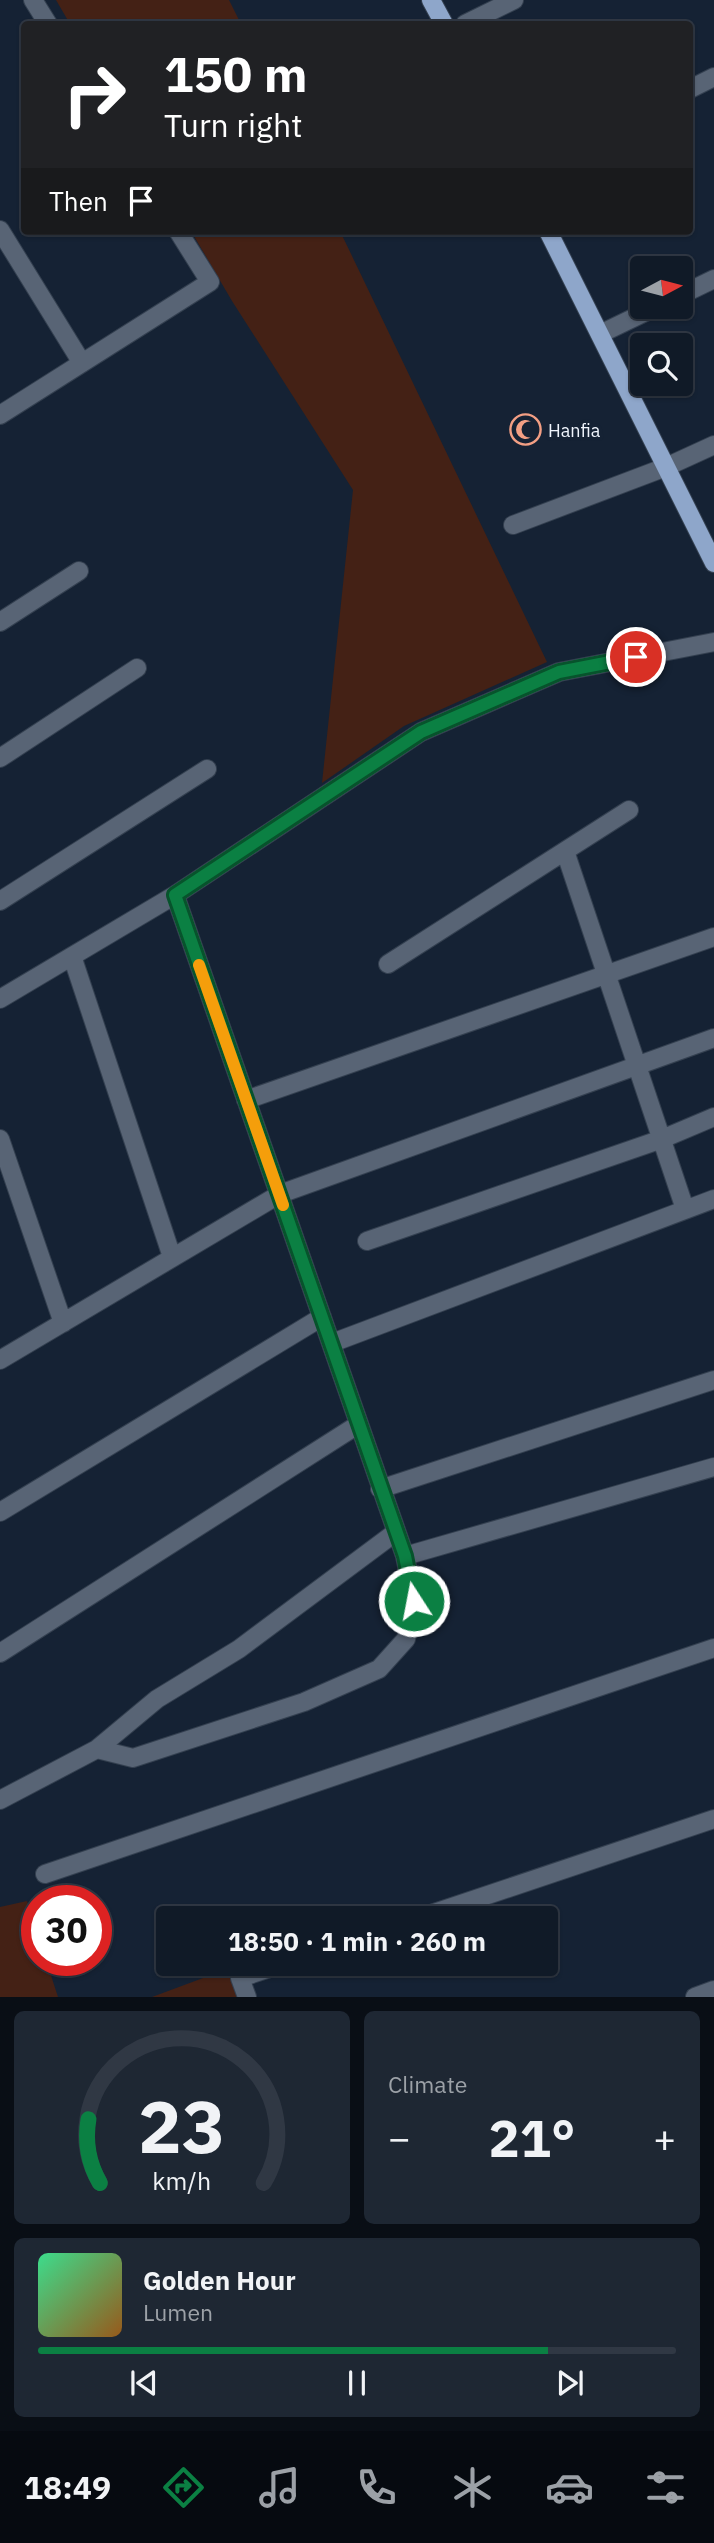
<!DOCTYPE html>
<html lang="en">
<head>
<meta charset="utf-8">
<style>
	:root { --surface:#101a27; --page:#1e2733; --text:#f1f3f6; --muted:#9ca1a7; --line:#303844; --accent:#0b8043 }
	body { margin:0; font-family:"IBM Plex Sans",sans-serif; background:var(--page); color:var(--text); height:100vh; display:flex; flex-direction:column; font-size:26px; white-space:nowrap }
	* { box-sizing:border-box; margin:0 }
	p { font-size:23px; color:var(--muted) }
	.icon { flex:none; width:38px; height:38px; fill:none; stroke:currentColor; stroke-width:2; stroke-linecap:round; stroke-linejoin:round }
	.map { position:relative; height:1997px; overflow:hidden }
	.panel { display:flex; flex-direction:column; gap:14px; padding:14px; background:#090e15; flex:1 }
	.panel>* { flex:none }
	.guide { position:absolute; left:21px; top:21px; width:672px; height:214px; border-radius:7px; box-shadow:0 2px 5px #0004,0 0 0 2px var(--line); background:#202124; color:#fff; overflow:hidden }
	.needle { width:46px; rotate:83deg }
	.tools { position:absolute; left:630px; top:256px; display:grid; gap:14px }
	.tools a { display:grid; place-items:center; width:63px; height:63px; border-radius:7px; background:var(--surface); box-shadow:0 2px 5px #0004,0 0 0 2px var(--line); font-size:35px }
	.speed { position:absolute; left:21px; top:1885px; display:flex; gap:14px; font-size:35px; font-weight:700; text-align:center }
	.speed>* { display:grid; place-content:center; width:91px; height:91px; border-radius:50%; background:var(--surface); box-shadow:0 2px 5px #0004,0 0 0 2px var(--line); line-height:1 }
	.speed .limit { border:10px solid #d22; background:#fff; color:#111 }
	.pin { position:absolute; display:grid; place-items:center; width:60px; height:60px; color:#fff; margin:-30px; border:4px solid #fff; border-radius:50%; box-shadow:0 2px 7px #0007 }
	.me { position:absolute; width:77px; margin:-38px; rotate:349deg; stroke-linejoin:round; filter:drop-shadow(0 0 5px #0008) }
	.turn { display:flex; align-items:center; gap:24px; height:147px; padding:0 28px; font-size:32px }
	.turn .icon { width:91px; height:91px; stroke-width:2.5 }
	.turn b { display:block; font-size:49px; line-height:60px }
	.then { display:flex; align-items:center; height:66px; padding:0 28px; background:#0003; gap:14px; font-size:26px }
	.big { font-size:52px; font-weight:700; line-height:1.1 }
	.panel .tile { flex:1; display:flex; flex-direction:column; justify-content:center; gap:10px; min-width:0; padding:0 24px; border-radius:10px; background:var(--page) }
	.panel .dial { align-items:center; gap:0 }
	.dial svg { height:182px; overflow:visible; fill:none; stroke:var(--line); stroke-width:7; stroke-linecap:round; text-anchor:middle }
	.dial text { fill:var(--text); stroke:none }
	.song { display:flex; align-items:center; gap:21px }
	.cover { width:84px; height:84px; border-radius:10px; background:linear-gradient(135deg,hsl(150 70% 55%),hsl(30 70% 35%)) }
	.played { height:7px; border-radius:4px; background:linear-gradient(90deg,var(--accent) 80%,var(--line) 80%) }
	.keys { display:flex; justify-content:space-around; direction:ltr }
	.heat { display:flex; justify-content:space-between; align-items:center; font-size:38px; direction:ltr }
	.panel .tiles { flex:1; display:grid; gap:14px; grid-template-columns:1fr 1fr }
	.tile:last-child { grid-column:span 2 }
	.trip { position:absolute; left:156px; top:1906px; width:402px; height:70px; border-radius:7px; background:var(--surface); box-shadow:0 2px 5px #0004,0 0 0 2px var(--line); font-weight:700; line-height:70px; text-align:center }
	.dock { display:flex; height:112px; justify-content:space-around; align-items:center; background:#060a10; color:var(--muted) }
	.dock .icon { width:49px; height:49px }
	.dock .on { color:var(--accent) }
	.dock b { font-size:32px; color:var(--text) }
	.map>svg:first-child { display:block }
	.green { fill:#442115 }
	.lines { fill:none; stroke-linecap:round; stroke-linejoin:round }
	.minor-casing { stroke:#344050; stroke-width:20 }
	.major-casing { stroke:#344050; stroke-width:20 }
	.minor { stroke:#586475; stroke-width:18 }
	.major { stroke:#8ea6ca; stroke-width:18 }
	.route-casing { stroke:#07532c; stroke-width:18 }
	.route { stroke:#0b8043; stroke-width:12 }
	.slow { stroke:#f59e0b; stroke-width:12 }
	.labels { text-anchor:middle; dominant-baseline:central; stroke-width:7; stroke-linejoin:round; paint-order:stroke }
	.poi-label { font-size:18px; fill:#f0f5fd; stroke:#152234; text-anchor:start }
</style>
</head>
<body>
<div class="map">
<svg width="714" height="1997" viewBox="0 0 714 1997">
	<rect width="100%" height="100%" fill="#152234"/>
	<path class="green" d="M56,0H229L241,24H70Z
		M191,231H340L547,662L404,726L322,783L353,490L232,301Z
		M27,1901L37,1931V1960H46L58,1997H0V1907Z
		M230,1968L240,1997H152Z"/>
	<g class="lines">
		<defs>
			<path id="minor" d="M33,0L48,24
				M465,24L514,0
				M690,89L714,77
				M0,230L82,363
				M681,295L714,279
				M600,334L658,306
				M0,415L210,282L178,231
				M513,525L666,467L714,445
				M0,622L79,571
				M0,758L137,668
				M565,851L685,1209
				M0,901L207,769
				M72,956L172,1257
				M388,964L629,810
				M0,999L175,895L421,732L559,672L714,642
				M246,1100L714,937
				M0,1139L63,1323
				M367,1241L662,1139L714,1117
				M332,1343L714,1199
				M0,1360L280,1194L714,1038
				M380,1489L714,1380
				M0,1512L322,1317
				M405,1556L714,1467
				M0,1653L359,1424
				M97,1749L133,1758L304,1702L379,1669L406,1639L414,1602L405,1556L175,895
				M0,1800L97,1749L157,1699L239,1649L396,1532
				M45,1874L714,1648
				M419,1918L714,1819
				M247,1997L240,1978L282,1964
				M695,1997L714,1990"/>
			<path id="major" d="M431,0L444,24
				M548,231L714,563"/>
		</defs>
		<use href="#minor" class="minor-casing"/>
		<use href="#major" class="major-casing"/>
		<use href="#minor" class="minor"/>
		<use href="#major" class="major"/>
	</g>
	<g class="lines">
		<defs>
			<path id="route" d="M414,1601L405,1556L175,895L421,732L559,672L636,657"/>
		</defs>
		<use href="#route" class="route-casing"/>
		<use href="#route" class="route"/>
		<path class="slow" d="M199,965L283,1205"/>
	</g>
	<defs>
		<symbol id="mosque-ring" viewBox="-11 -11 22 22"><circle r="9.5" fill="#152234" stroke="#f39f84" stroke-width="1.5"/><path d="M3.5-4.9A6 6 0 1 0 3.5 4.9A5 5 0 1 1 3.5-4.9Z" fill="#f39f84"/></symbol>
	</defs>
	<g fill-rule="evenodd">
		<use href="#mosque-ring" x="508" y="412" width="35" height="35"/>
	</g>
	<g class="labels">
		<g class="poi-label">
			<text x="548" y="430">Hanfia</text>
		</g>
	</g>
</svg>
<div class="tools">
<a><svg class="needle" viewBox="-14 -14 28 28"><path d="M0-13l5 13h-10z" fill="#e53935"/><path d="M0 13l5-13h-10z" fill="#9ca1a7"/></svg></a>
<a><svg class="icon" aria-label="search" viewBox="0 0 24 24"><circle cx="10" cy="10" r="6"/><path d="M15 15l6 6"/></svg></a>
</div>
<div class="speed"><div class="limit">30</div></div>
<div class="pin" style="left:636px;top:657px;background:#d93025"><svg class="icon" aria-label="arrive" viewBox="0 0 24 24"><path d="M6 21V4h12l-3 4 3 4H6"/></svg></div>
<svg class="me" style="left:414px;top:1601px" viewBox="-20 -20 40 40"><circle r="17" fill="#0b8043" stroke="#fff" stroke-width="3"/><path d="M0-11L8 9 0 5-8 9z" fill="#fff"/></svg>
<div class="trip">18:50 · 1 min · 260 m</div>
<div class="guide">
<div class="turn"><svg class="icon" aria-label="right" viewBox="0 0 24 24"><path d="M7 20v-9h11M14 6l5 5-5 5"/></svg><div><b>150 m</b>Turn right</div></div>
<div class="then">Then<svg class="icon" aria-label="arrive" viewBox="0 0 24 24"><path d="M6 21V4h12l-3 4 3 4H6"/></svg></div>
</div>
</div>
<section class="panel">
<div class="tiles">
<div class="tile dial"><svg viewBox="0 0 100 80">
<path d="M14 69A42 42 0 1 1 86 69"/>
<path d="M14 69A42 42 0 0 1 9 41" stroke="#0b8043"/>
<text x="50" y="56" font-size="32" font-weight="700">23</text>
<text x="50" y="72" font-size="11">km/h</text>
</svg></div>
<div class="tile"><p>Climate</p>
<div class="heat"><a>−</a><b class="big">21°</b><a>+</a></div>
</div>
<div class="tile">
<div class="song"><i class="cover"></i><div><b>Golden Hour</b><p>Lumen</p></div></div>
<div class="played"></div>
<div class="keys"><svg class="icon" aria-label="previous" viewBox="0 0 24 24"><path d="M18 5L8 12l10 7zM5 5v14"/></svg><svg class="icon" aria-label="pause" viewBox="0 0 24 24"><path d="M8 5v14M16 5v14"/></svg><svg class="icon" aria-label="next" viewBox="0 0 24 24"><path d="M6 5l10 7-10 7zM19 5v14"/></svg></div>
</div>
</div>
</section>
<nav class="dock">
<b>18:49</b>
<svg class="icon on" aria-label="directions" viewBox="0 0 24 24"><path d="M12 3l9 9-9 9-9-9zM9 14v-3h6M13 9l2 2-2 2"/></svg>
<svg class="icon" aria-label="music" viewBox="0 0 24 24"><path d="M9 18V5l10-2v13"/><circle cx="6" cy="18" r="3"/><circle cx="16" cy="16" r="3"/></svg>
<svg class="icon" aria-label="phone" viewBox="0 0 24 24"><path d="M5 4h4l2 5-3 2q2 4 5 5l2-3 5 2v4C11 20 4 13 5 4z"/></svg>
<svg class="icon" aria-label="climate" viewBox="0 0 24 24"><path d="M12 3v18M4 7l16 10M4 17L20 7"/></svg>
<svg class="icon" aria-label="car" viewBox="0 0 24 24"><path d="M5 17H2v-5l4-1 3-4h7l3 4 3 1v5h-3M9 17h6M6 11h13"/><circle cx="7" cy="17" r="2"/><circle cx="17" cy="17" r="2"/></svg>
<svg class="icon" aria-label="filters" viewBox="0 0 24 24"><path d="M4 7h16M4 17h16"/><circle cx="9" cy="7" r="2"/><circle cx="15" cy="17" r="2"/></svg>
</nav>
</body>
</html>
